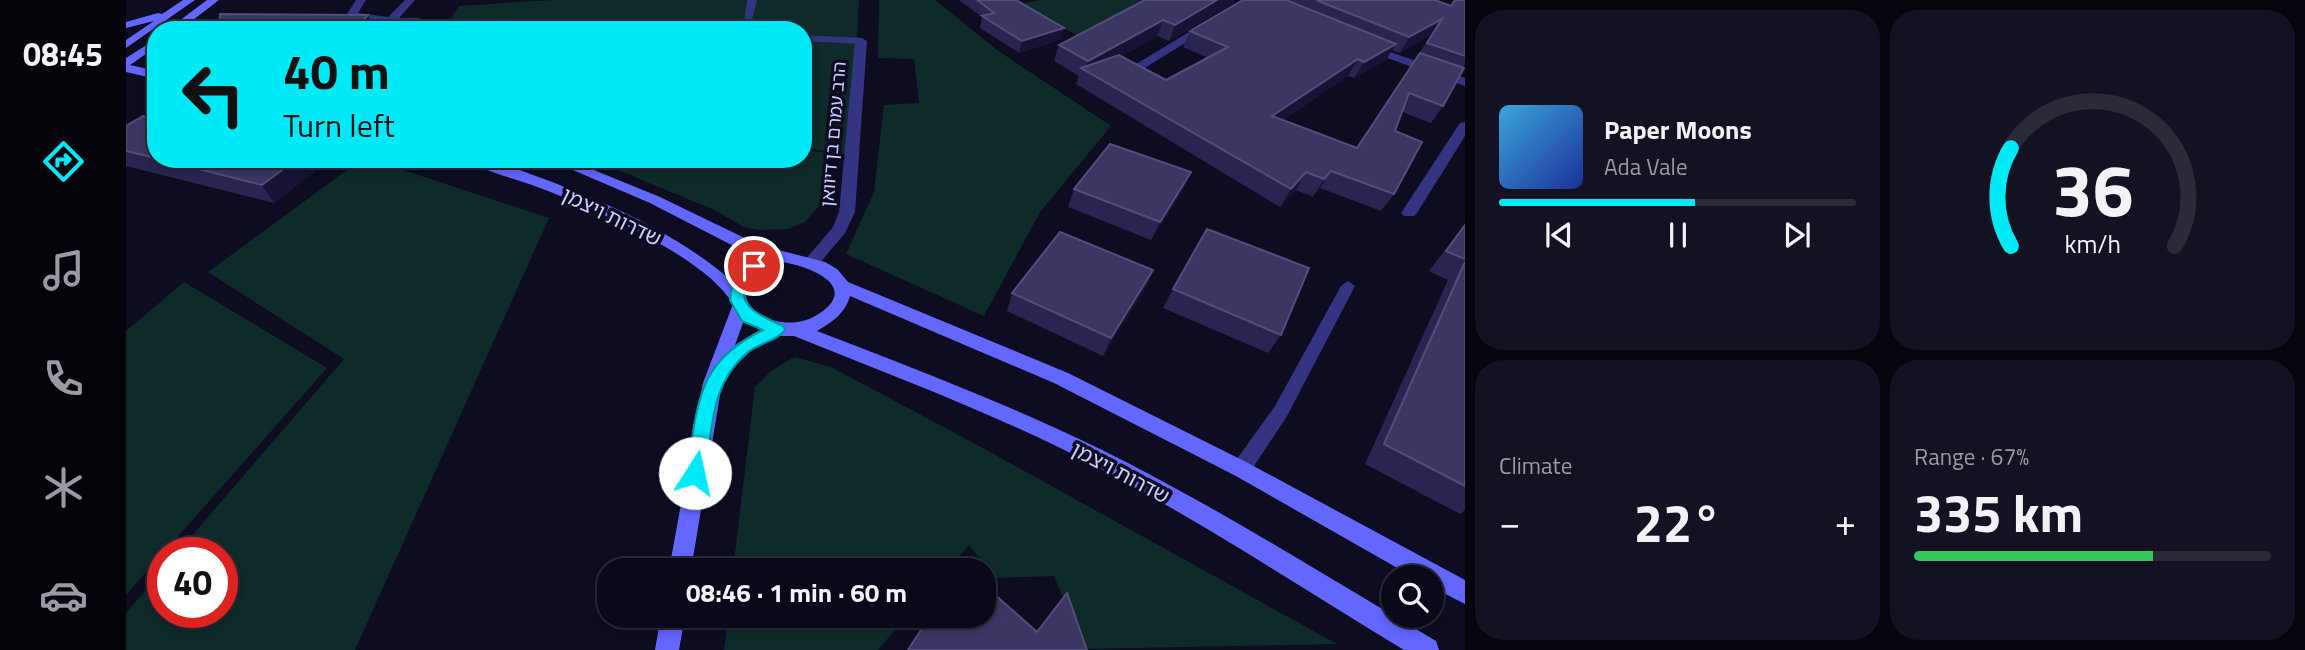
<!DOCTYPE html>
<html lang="en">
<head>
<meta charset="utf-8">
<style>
	:root { --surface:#0a0919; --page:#131222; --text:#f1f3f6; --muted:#999aa2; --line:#2a2a38; --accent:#00e9f7 }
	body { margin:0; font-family:"Titillium Web","Noto Sans Hebrew",sans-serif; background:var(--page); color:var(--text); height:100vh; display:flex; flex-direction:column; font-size:26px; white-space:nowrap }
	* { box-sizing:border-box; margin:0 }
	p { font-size:23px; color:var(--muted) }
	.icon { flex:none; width:38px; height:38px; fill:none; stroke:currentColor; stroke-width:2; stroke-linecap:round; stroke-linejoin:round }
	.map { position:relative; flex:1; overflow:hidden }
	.drawer { display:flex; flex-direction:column; gap:10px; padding:10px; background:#06050e; width:840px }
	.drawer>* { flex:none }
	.guide { position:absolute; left:21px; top:21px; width:665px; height:147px; border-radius:28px; box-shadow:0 4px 10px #0003,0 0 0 2px var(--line); background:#00e9f7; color:#111; overflow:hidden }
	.tools { position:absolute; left:1255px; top:565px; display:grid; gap:14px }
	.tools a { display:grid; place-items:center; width:63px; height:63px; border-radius:50%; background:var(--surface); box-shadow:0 4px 10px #0003,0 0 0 2px var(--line); font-size:35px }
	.speed { position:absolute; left:21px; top:537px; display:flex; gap:14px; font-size:35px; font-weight:700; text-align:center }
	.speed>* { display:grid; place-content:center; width:91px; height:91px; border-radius:50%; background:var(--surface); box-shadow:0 4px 10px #0003,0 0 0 2px var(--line); line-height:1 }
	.speed .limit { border:10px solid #d22; background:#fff; color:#111 }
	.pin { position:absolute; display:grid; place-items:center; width:60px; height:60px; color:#fff; margin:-30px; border:4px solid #fff; border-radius:50%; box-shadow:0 2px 7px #0007 }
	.me { position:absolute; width:77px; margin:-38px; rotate:10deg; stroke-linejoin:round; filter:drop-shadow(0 0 5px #0008) }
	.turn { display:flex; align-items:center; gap:24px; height:147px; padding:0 21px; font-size:32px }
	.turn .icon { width:91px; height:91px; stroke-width:2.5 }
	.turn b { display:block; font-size:49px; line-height:60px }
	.big { font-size:52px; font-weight:700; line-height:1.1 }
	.drawer .card { flex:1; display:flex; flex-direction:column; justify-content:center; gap:10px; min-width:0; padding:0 24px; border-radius:28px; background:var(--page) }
	.drawer .dial { align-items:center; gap:0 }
	.dial svg { height:182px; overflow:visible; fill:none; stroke:var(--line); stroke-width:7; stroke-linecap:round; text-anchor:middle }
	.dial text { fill:var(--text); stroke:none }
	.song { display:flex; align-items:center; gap:21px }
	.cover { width:84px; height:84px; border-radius:10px; background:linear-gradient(135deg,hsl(200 70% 55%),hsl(230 70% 35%)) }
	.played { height:7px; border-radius:4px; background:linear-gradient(90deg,var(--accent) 55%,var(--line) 55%) }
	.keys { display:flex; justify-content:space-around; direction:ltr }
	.heat { display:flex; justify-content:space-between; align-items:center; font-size:38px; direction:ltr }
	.charge { height:10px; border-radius:5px; background:linear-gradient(90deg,#34c759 67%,var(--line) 0) }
	.drawer .tiles { flex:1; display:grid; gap:10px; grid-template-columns:repeat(2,1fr) }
	.trip { position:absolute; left:471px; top:558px; width:399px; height:70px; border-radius:28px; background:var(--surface); box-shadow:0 4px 10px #0003,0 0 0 2px var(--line); font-weight:700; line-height:70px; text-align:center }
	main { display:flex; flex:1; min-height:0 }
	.tabs { display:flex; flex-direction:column; width:126px; justify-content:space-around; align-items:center; background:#04040a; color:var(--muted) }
	.tabs .icon { width:49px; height:49px }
	.tabs .active { color:var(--accent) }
	.tabs b { font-size:32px; color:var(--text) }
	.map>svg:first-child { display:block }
	.green { fill:#0e2b29 }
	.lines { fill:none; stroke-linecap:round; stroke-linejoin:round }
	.lane { fill:#343483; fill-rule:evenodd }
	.street { fill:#343483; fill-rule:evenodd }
	.secondary { fill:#6366ff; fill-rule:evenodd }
	.wall { fill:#2a2450; fill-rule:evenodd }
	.shaded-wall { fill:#181335 }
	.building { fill:#3c3663; stroke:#534d7b; stroke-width:2 }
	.route { fill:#00e9f7; stroke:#0097a1; stroke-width:2 }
	.labels { text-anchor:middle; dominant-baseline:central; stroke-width:7; stroke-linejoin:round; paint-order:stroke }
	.far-street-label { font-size:18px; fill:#cfccff; stroke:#0e0c21 }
	.street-label { font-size:21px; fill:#cfccff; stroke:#0e0c21 }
</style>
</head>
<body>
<main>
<nav class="tabs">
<b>08:45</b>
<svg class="icon active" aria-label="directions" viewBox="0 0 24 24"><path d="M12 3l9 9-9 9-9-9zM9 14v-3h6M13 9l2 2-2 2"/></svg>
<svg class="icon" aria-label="music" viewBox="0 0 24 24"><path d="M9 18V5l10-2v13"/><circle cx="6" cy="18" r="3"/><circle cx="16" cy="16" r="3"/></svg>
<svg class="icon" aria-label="phone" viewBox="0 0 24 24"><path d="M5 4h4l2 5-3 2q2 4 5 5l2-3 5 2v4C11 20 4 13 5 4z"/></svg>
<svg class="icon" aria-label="climate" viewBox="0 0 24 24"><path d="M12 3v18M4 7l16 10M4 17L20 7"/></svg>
<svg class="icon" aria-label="car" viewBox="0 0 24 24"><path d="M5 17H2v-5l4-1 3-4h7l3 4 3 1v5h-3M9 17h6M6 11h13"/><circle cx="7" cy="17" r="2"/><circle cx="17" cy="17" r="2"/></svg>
</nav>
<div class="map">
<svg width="1339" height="650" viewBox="0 0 1339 650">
	<rect width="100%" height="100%" fill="#0e0c21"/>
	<path class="green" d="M427,0H733L725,157L677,147V30H318L333,6Z
		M753,0H809L871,50L985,126L914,212L858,316L720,254L748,192L758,105L793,103L788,59L752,58Z
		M914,0H1027L954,37L894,4Z
		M677,149L705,154L693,206L679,222L662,229L635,230L620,228L586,209L465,159H677Z
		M236,159H244L423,218L229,650H0V613L37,570V612H96V553H51L218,359L82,272Z
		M58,282L201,368L0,595V331Z
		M668,357L705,367L855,447L1211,644L959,649L928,576L870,578L843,545L821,570H607L629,387L645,371Z
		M602,616H781L752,650H598Z"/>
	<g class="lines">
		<path class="lane" d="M230,0H240L232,13L262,17L279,0H289L273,18H293L298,21L292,30H282L286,24L250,23L223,16L221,14Z
			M621,0H631L626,19L647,30H634L618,22Z
			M677,35L735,38L740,41L735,44L677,41Z
			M1222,281L1229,286L1161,416L1122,475L1115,477L1108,475L1106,469L1108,463L1149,406L1215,286Z"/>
		<path class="street" d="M1116,0H1128L1017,69L1007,66Z
			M735,38L741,41L729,212L719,233L692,265L686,266L678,261L707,227L713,212L729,41Z
			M1239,46H1247L1339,78V86L1239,50Z
			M1339,122V136L1291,213L1288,216H1278L1275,213L1334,123Z"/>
		<path class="secondary" d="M57,0H69L0,48V40L28,21L0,28V22L32,13L36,14Z
			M81,0H93L54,30H41Z
			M30,39V47L4,65L30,71V79L0,72V58Z
			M342,159H363C449,190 536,221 606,281L620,264L637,258L621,253L524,203L421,159H441L534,197L633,245L699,262L711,269L722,282L942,373L1122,463L1339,580V604L1306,587V578H1289L1108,475L928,383L724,296C719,314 706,322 691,331C787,368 882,404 974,449C1090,506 1199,576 1310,641L1313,650H1278C1173,586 1071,519 962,462C867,413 767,376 668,336H654L626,350L597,377L565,570H543L577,383L607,304C578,255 460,205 406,185C388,178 357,172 342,159ZM655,262C680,265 735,285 694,313C657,340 595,304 630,274C636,268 647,266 655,262ZM618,320L634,330L609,345Z
			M535,616H559L553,650H529Z"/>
	</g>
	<path class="wall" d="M833,0H890L935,39L893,53L854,28L856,17Z
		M1019,0H1108L1107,3L1043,41L1031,36L996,56L1040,80L1082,58L1057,47L1064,31L1117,0H1309L1325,6L1339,0V64L1317,106L1305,123L1276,112L1269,131L1268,194L1255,211L1194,188L1187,197L1170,190L1154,207L950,84L953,76L928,61L933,45ZM1306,34L1231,148L1157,120L1222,76L1228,78L1260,60L1266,50L1274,53Z
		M30,119V159H182L189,171L148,203L0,166V126Z
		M948,189L1057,190L1025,240L942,207Z
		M1339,224V510L1334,514L1239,464L1322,280L1303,271Z
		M1027,270L1019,289L977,356L881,311L886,293Z
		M1047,289L1155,335L1142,353L1037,308Z"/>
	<path class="shaded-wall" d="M1091,0H1108L1107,3L1043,41L1049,25Z
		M242,15L248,30H229Z
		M1316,19L1307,34L1274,53L1283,37Z
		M1037,20L1031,36L965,74L959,70L962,61Z
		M938,28L935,39L893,53L896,41Z
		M1270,44L1260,60L1228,78L1238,62Z
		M1232,59L1222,76L1137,133L1146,116Z
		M171,159H182L189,171L148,203L136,185Z
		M1205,171L1194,188L1187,197L1198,179Z
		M1065,172L1057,190L1025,240L1034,222Z
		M1180,172L1170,190L1154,207L1165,189Z
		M1027,270L1019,289L977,356L985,338Z"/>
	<path class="building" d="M851,0H890L938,28L896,41L856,16L868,13Z
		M1019,0H1091L1049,25L1037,20L962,61L933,45Z
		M1117,0H1160L1270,44L1238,62L1232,59L1146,116L1231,148L1294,53L1338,68L1317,106L1283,93L1269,131L1296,142L1268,194L1205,171L1198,179L1180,172L1165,189L955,68L993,55L1040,80L1102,47L1064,31Z
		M1190,0H1309L1325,6L1329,0H1339V56L1301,43L1316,19L1283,37Z
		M94,14L242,15L229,30H93Z
		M17,116L30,119V158L0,151V126Z
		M984,144L1065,172L1034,222L948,189Z
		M33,159H171L136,185Z
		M1339,225V259L1320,251Z
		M1081,229L1183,268L1155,335L1047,289Z
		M934,232L1027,270L985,338L886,293Z
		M1339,262V486L1258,444Z
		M837,566L841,570H834Z
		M858,585L911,632L941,593L961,650H782L804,616H858Z"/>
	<path class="route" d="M628,261L635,266C631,272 623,278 620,284C609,308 641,318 657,326L659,330C651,341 633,343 622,352C584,384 587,427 579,473L576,479H563L560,473C573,406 568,363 637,330L616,321L604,300L607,279Z"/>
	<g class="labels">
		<g class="far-street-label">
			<text transform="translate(707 134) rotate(-85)">הרב עמרם בן דיוואן</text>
		</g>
		<g class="street-label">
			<text transform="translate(486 216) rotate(26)">שדרות ויצמן</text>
			<text transform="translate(995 472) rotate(28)">שדרות ויצמן</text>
		</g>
	</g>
</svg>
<div class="tools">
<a><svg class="icon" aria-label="search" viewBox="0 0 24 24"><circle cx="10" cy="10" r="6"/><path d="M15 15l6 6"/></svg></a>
</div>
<div class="speed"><div class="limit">40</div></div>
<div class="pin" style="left:628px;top:266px;background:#d93025"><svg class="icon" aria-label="arrive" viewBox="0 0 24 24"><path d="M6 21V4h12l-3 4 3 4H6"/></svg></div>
<svg class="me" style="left:569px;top:473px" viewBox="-20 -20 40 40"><circle r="19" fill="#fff"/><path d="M0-13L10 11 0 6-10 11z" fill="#00e9f7"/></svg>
<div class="trip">08:46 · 1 min · 60 m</div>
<div class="guide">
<div class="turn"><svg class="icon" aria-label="left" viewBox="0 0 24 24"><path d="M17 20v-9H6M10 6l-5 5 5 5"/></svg><div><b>40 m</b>Turn left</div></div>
</div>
</div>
<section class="drawer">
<div class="tiles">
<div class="card">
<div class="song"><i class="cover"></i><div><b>Paper Moons</b><p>Ada Vale</p></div></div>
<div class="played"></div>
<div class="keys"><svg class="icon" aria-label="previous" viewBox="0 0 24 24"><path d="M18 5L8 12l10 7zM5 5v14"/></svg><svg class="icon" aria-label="pause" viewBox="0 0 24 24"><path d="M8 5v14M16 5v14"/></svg><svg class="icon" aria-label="next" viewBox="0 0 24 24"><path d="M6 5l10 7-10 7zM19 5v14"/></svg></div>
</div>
<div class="card dial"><svg viewBox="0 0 100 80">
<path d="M14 69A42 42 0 1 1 86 69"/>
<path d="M14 69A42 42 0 0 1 14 26" stroke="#00e9f7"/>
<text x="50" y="56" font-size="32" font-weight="700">36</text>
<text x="50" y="72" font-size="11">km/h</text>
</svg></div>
<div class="card"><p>Climate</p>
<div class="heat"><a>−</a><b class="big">22°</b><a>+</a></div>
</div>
<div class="card"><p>Range · 67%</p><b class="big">335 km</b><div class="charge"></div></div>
</div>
</section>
</main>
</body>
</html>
